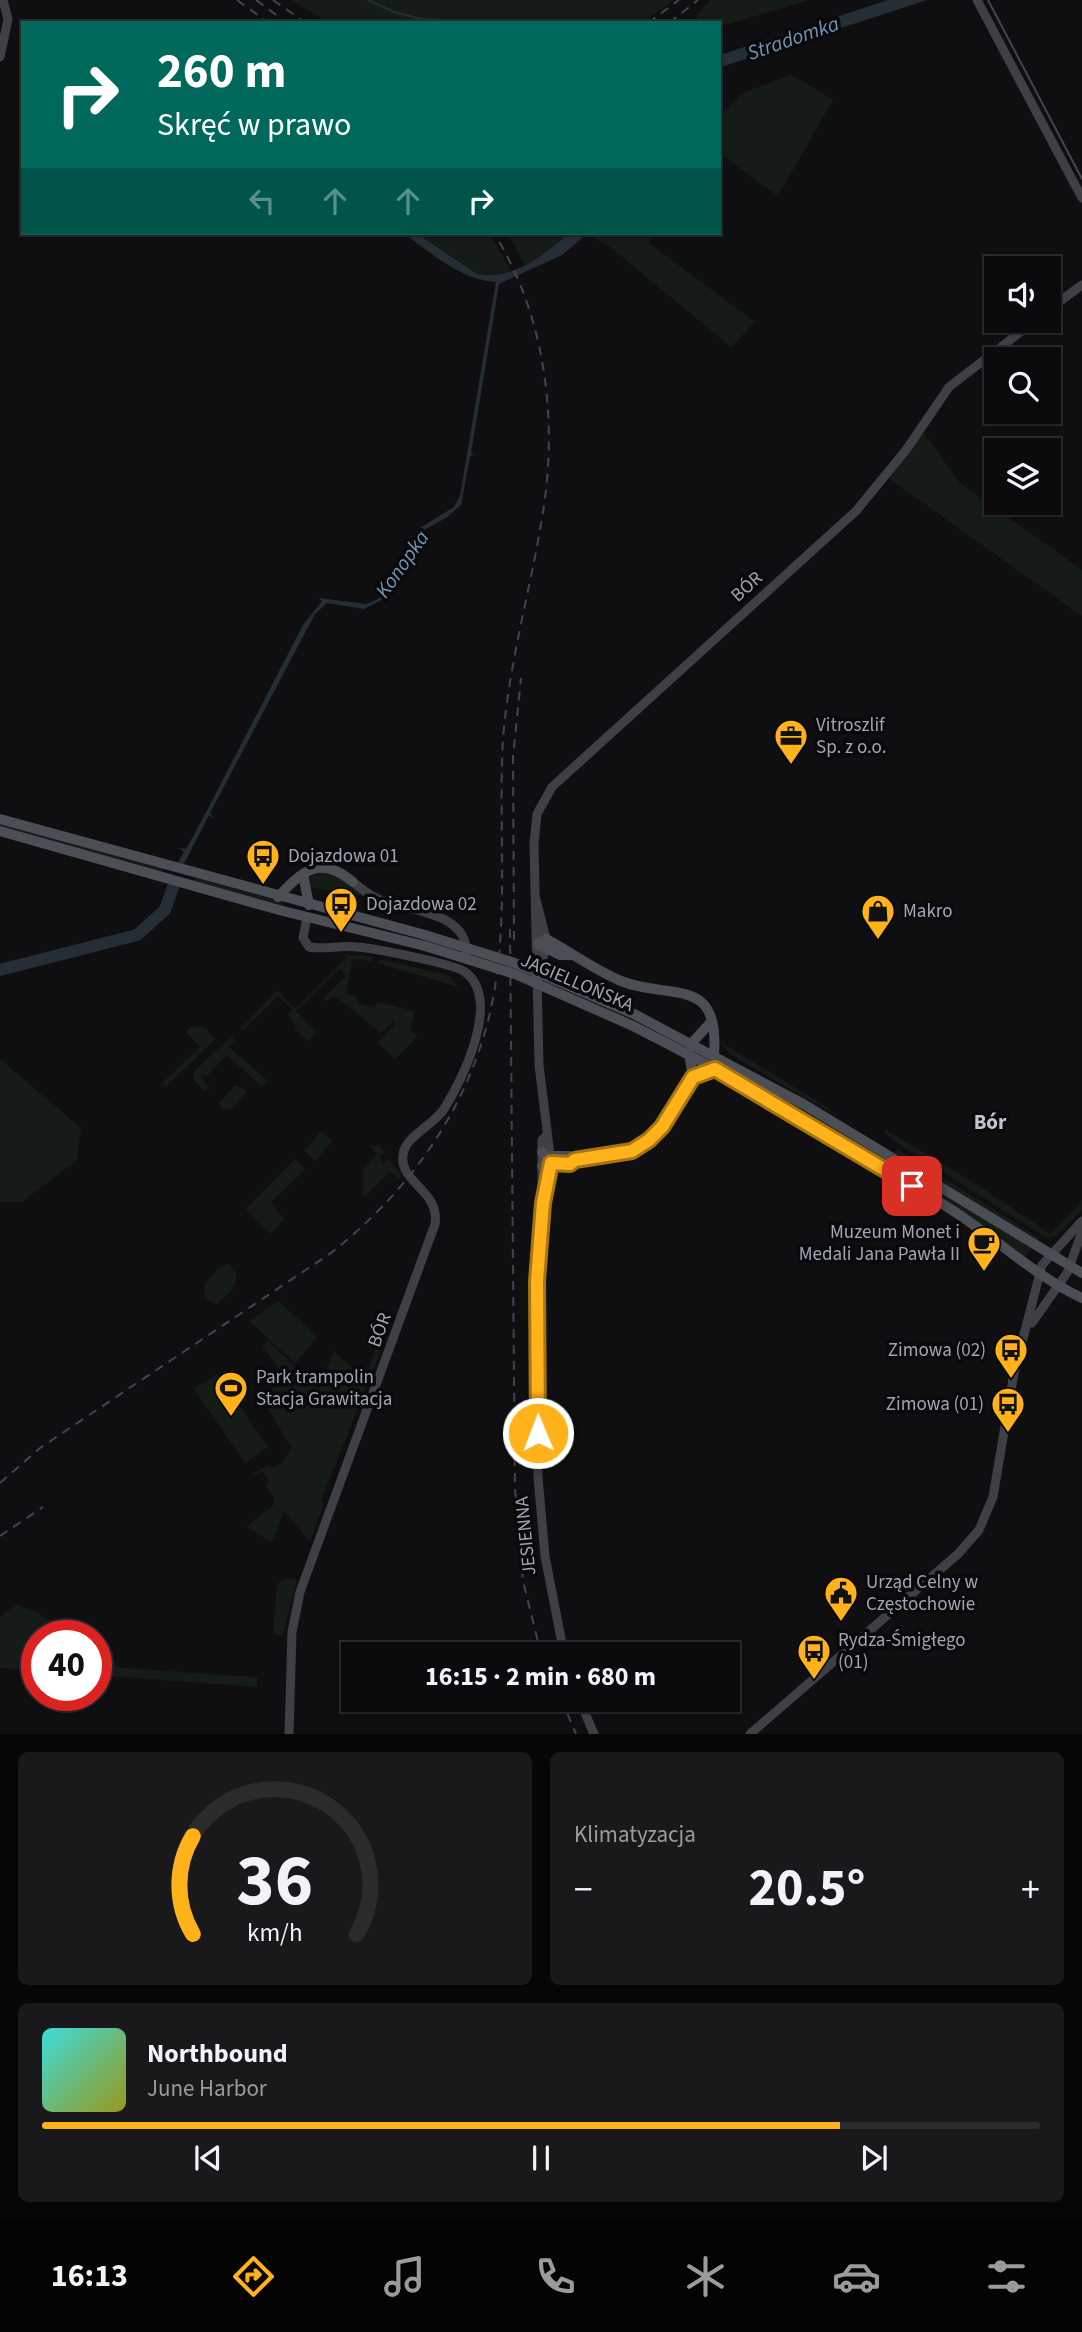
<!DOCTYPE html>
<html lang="pl">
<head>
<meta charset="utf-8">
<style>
	:root { --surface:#0b0b0d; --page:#19191b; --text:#f1f3f6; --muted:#9a9b9d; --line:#2b2b2e; --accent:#ffb219 }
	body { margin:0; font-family:"Source Sans 3",sans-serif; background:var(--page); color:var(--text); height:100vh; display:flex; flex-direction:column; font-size:26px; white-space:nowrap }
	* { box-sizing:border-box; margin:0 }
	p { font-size:23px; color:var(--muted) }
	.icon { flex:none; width:38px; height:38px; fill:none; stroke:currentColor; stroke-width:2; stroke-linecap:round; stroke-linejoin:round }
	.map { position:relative; height:1734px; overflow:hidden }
	.side { display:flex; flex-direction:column; gap:18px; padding:18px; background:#060607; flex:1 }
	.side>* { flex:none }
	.guide { position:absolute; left:21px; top:21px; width:700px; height:214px; border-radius:0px; box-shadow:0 2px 5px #0004,0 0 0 2px var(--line); background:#00695c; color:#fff; overflow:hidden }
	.tools { position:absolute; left:984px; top:256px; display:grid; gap:14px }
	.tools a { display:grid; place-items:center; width:77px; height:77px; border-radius:0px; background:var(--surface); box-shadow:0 2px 5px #0004,0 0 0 2px var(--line); font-size:35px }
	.speed { position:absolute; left:21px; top:1620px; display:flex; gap:14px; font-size:35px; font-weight:700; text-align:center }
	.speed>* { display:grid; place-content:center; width:91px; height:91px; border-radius:50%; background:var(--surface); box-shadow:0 2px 5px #0004,0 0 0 2px var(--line); line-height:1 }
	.speed .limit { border:10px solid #d22; background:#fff; color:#111 }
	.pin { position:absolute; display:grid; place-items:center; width:60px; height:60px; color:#fff; margin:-30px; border-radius:14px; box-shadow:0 4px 10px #0006 }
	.me { position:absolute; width:77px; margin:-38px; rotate:359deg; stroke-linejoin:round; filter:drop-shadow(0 0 5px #0008) }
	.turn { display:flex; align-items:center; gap:24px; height:147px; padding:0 21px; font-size:32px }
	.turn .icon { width:91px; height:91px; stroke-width:2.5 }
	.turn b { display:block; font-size:49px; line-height:60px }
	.lanes { display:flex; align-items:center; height:66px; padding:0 21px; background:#0003; justify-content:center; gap:35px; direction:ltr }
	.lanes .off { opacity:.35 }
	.big { font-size:52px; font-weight:700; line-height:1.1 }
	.side .card { flex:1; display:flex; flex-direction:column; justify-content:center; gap:10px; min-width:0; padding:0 24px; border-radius:10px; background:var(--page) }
	.side .dial { align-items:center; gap:0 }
	.dial svg { height:182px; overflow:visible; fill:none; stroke:var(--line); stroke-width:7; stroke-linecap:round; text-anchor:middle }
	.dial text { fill:var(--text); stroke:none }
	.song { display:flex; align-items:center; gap:21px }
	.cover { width:84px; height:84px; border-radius:10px; background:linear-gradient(135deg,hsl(180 70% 55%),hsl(60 70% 35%)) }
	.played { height:7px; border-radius:4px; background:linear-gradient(90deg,var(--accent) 80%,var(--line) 80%) }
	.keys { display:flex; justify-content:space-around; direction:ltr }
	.heat { display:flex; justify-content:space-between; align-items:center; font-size:38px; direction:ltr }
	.side .tiles { flex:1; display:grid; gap:18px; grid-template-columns:1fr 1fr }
	.card:last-child { grid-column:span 2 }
	.trip { position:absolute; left:341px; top:1642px; width:399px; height:70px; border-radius:0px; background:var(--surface); box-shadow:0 2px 5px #0004,0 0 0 2px var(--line); font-weight:700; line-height:70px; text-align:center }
	.dock { display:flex; height:112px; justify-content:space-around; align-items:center; background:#040405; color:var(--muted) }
	.dock .icon { width:49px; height:49px }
	.dock .selected { color:var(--accent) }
	.dock b { font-size:32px; color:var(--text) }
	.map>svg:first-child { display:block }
	.green { fill:#151b16 }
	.water { fill:#252e35 }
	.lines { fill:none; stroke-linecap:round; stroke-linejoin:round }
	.stream { stroke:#252e35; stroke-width:2 }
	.river { stroke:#252e35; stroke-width:12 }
	.secondary { stroke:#3e4046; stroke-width:9 }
	.primary { stroke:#4c4e55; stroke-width:10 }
	.tram { stroke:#43454b; stroke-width:2 }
	.rail { stroke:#43454b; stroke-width:2; stroke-dasharray:9 7; stroke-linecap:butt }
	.primary-bridge { stroke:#4c4e55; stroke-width:10 }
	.route-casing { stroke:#a67410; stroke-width:18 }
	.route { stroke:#ffb219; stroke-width:12 }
	.labels { text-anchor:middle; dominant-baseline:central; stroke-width:7; stroke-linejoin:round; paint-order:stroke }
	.street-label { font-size:19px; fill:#9fa5b3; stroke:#0a0a0c }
	.poi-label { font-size:19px; fill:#9fa5b3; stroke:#0a0a0c; text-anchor:start }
	.water-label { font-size:21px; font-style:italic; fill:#7294b2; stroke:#0a0a0c }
	.neighbourhood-label { font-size:21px; font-weight:bold; fill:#c0c4cf; stroke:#0a0a0c }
</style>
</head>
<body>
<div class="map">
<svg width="1082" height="1734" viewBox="0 0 1082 1734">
	<rect width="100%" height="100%" fill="#0f0f11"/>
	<path class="green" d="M292,0H674L642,23H328Z
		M711,0H809L719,27V23H697V14Z
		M792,75L833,100L778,196L719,153V116L742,93Z
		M416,233H490L511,271L489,276L477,274Z
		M507,233H569L554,247L525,265Z
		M588,233H651L654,235L649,243L755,322L731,347L609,246L586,235Z
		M921,429L960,483L1082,570V616L887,477Z
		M0,823L163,869L162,873L0,827Z
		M322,872L341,877L364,896L310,887V876Z
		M196,878L284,902L283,907L194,882Z
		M341,954L373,957V962L353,958L346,993L357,997V1003L375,1008L377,1002L415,1011L410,1030L418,1036L395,1059L378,1043L395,1024L393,1021L381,1033L335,996L327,1001L323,999L346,976L340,969L296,1011L317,1032L308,1041L294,1028H297L288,1014L292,1009L278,996L243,1031L240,1029L277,990L295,1009L347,957Z
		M380,959L450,976L462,992L455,986L377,963Z
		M598,1002L799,1107L856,1143L598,1004Z
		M192,1026L205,1028L215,1039L166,1087L162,1083L200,1047L186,1032Z
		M232,1035L234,1041L229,1047L268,1081L262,1087L227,1055L207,1076L205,1074L201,1078L210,1088L204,1091L193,1079L194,1072Z
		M720,1042L827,1107L838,1117L731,1055Z
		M0,1059L81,1128L77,1160L22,1202H0Z
		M715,1074L875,1167L873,1171L711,1075Z
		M235,1085L246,1090V1094L231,1109L222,1110L219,1103Z
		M886,1130L970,1180L1051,1234L1081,1202L1082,1210L1058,1235L1047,1238L906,1149L884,1133Z
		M321,1131L333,1141L315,1161L304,1151Z
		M379,1145L385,1152L379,1156L383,1163L389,1158L401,1175L399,1179L390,1171L363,1198V1168L377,1154L369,1146Z
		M898,1149L1039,1238L1036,1242L895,1153Z
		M295,1159L305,1170L271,1202L284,1219L271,1234L246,1209Z
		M890,1162L1015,1238L1032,1247L1024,1259L887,1166Z
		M229,1264L237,1276L233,1289L217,1304L205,1299L204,1284L220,1267Z
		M279,1301L317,1337L295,1363L249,1321Z
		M387,1318L392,1323L321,1501L324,1503L310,1541L284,1511L272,1542L249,1529L247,1526L273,1506L274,1498L265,1485L269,1482L262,1471L252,1477L253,1474L267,1465L275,1468L283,1462L291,1447L261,1397L286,1378L262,1346L268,1341L319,1389L334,1351L356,1372L366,1375Z
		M217,1374L268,1447L245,1463L194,1389Z
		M292,1578L297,1580L283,1635H276L273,1629L277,1587L279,1582Z
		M15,1604L40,1614L71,1636H37V1671L0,1668V1618Z
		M96,1654L123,1668L257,1677V1687L96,1675Z"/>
	<path class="water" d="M888,0H927L724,66L719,72L720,55Z
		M403,233H416L477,274C511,281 545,255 569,233H588L562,255L499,284L471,453L474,454L470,456L461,505L446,518L422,531L391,585L389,596L364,609L327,603L315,614L210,813L215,820L209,815L184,864L178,862L184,852L179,848L186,849L201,822L303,625L322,601L319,598L366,604L378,599L418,529L454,507L460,496L496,282C460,280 432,253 403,233Z"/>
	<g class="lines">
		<path class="stream" d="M368,0L394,12L421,19L534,23"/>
		<path class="river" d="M0,970L137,935L165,910L173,887"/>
		<path class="secondary" d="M977,0L1082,198
			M0,57L8,19L3,0
			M1048,310L1082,285
			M353,882C360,888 368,894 376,898C405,912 469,910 466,954
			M536,899L546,939L542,965
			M542,1195V1140L546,1136
			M1032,1323L1067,1273L1082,1232
			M564,1654L545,1556L538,1477L537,1281L543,1203L551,1163L539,1065L534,844L537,814L552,787L856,511L906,450L949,387L1036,320
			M579,1699L594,1734
			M289,1734L292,1632L300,1592L435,1224C440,1190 399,1183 403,1155C405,1136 434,1125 444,1109C463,1079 502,999 465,972C455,964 373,948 357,947C341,945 324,950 309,947L303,938L307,917
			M750,1734L958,1554L979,1530L993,1497L1014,1373L1042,1265L1082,1221"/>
		<path class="primary" d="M0,819L425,935
			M0,831L279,910L425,946
			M303,874L309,905
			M278,897C303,870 320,855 353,882
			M570,955H560L538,944L546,939C571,952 594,970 621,981C671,1001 720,974 714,1055
			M634,1014L805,1105L1082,1273
			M633,1026C744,1082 851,1145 955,1212C998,1240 1035,1276 1082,1298
			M691,1044L710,1023
			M689,1054L693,1077
			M542,1152L551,1163L560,1165L632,1151L649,1140L662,1127L693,1077L715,1069
			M542,1166L551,1156H569L575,1160"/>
		<path class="tram" d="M988,0L1082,179"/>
		<path class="rail" d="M237,0L269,23
			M256,0L279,17
			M273,0L306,23
			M648,23L679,0
			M669,23L698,0
			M510,929L515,1488L523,1581L541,1654
			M514,940L513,757L521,678
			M0,1483L40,1448L331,1253C399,1199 452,1131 480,1048C514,949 497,841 503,739C509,662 531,588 543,512C558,418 545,315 494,233
			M0,1536L43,1507
			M561,1699L576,1734"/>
		<path class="primary-bridge" d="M425,935L515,963L634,1014
			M425,946L515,974L633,1026"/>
	</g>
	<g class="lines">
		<defs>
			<path id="route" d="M538,1433L537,1281L543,1203L551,1163L570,1164L575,1160L632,1151L649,1140L662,1127L693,1077L715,1069L912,1186"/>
		</defs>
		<use href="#route" class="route-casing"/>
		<use href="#route" class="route"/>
	</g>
	<defs>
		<symbol id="office-pin" viewBox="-11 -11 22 30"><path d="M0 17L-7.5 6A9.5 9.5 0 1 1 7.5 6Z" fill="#ffb219" stroke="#0a0a0c"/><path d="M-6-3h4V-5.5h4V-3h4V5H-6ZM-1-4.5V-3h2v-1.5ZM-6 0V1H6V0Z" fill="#111"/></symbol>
		<symbol id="bus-pin" viewBox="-11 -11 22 30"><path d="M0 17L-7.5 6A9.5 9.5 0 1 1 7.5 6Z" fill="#ffb219" stroke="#0a0a0c"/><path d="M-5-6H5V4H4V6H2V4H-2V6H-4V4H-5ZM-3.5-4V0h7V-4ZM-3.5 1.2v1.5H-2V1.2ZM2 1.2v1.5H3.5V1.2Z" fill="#111"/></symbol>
		<symbol id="shop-pin" viewBox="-11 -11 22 30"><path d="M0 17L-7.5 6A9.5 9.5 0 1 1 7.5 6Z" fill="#ffb219" stroke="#0a0a0c"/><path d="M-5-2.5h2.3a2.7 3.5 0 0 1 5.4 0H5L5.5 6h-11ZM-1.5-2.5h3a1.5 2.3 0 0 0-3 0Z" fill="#111"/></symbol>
		<symbol id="cafe-pin" viewBox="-11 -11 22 30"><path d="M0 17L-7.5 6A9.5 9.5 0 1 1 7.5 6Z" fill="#ffb219" stroke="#0a0a0c"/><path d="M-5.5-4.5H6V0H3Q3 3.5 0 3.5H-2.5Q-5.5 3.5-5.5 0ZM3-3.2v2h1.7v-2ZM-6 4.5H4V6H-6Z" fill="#111"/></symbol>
		<symbol id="stadium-pin" viewBox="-11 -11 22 30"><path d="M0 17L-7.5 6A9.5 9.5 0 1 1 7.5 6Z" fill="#ffb219" stroke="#0a0a0c"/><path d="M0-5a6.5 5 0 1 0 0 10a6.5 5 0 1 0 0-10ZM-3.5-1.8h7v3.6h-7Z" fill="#111"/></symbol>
		<symbol id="civic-pin" viewBox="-11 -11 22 30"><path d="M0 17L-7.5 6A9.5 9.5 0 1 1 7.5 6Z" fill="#ffb219" stroke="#0a0a0c"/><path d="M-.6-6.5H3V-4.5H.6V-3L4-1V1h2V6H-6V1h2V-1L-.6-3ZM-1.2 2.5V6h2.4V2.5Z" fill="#111"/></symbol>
	</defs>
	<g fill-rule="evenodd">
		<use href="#office-pin" x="772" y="717" width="38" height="52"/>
		<use href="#bus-pin" x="244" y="837" width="38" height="52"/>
		<use href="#bus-pin" x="322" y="885" width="38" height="52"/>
		<use href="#shop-pin" x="859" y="892" width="38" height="52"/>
		<use href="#cafe-pin" x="965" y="1224" width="38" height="52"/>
		<use href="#bus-pin" x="992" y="1331" width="38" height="52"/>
		<use href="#stadium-pin" x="212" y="1369" width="38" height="52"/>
		<use href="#bus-pin" x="989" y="1385" width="38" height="52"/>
		<use href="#civic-pin" x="822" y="1574" width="38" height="52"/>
		<use href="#bus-pin" x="795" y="1632" width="38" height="52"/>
	</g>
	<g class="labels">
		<g class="street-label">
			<text transform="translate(747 587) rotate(-42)">BÓR</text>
			<text transform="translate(577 983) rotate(23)">JAGIELLOŃSKA</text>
			<text transform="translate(380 1330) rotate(-70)">BÓR</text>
			<text transform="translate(526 1536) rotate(-96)">JESIENNA</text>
		</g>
		<g class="poi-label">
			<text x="816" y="725">Vitroszlif<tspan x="816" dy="22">Sp. z o.o.</tspan></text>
			<text x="288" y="856">Dojazdowa 01</text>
			<text x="366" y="904">Dojazdowa 02</text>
			<text x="903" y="911">Makro</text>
			<text x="960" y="1232" text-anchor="end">Muzeum Monet i<tspan x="960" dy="22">Medali Jana Pawła II</tspan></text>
			<text x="986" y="1350" text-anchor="end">Zimowa (02)</text>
			<text x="256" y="1377">Park trampolin<tspan x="256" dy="22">Stacja Grawitacja</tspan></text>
			<text x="984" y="1404" text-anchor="end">Zimowa (01)</text>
			<text x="866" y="1582">Urząd Celny w<tspan x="866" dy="22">Częstochowie</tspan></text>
			<text x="838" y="1640">Rydza-Śmigłego<tspan x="838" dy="22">(01)</tspan></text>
		</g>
		<g class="water-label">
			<text transform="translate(793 38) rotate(-19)">Stradomka</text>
			<text transform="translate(402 564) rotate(-55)">Konopka</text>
		</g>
		<g class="neighbourhood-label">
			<text x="990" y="1122">Bór</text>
		</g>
	</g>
</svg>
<div class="tools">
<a><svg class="icon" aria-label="sound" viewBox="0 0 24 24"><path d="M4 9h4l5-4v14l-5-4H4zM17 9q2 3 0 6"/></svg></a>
<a><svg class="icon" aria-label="search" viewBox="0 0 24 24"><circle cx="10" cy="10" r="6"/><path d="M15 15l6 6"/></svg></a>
<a><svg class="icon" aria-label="layers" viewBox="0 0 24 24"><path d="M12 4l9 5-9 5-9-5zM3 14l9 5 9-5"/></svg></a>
</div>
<div class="speed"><div class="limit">40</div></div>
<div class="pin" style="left:912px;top:1186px;background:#d93025"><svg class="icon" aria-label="arrive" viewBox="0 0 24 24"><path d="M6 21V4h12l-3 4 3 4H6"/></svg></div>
<svg class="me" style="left:538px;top:1433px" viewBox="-20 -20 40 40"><circle r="17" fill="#ffb219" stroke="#fff" stroke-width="3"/><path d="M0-11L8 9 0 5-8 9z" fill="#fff"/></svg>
<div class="trip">16:15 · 2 min · 680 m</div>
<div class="guide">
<div class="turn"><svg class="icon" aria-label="right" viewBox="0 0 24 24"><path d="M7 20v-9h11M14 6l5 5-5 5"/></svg><div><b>260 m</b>Skręć w prawo</div></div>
<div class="lanes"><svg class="icon off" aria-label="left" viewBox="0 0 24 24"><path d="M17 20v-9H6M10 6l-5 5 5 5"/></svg><svg class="icon off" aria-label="ahead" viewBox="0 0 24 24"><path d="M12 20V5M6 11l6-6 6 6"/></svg><svg class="icon off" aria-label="ahead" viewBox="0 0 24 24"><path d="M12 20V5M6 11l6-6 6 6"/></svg><svg class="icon" aria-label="right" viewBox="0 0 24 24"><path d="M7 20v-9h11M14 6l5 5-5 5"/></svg></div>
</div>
</div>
<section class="side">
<div class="tiles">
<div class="card dial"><svg viewBox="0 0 100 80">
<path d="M14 69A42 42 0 1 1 86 69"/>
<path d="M14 69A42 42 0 0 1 14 26" stroke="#ffb219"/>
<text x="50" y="56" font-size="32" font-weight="700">36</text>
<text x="50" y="72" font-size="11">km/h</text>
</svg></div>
<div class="card"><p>Klimatyzacja</p>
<div class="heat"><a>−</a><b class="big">20.5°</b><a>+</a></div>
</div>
<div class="card">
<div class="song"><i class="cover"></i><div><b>Northbound</b><p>June Harbor</p></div></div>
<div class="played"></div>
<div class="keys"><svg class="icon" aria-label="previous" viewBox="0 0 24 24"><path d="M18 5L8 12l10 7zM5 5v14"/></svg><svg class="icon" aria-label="pause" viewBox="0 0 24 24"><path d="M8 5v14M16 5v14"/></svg><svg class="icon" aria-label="next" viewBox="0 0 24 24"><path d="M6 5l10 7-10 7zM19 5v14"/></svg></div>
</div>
</div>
</section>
<nav class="dock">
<b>16:13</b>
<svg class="icon selected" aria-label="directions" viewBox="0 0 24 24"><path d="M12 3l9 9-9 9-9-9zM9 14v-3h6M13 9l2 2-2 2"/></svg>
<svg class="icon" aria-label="music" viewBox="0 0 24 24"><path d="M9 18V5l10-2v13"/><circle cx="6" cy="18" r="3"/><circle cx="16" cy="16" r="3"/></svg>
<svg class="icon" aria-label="phone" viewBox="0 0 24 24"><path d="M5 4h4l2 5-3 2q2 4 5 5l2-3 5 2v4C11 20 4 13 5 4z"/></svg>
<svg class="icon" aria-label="climate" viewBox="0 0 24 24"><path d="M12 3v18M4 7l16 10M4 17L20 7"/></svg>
<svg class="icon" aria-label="car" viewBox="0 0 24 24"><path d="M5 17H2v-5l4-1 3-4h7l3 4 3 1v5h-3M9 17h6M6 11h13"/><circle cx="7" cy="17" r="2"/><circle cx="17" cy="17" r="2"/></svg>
<svg class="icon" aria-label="filters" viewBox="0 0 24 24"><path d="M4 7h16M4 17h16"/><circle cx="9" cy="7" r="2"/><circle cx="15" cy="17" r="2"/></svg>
</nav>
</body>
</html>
